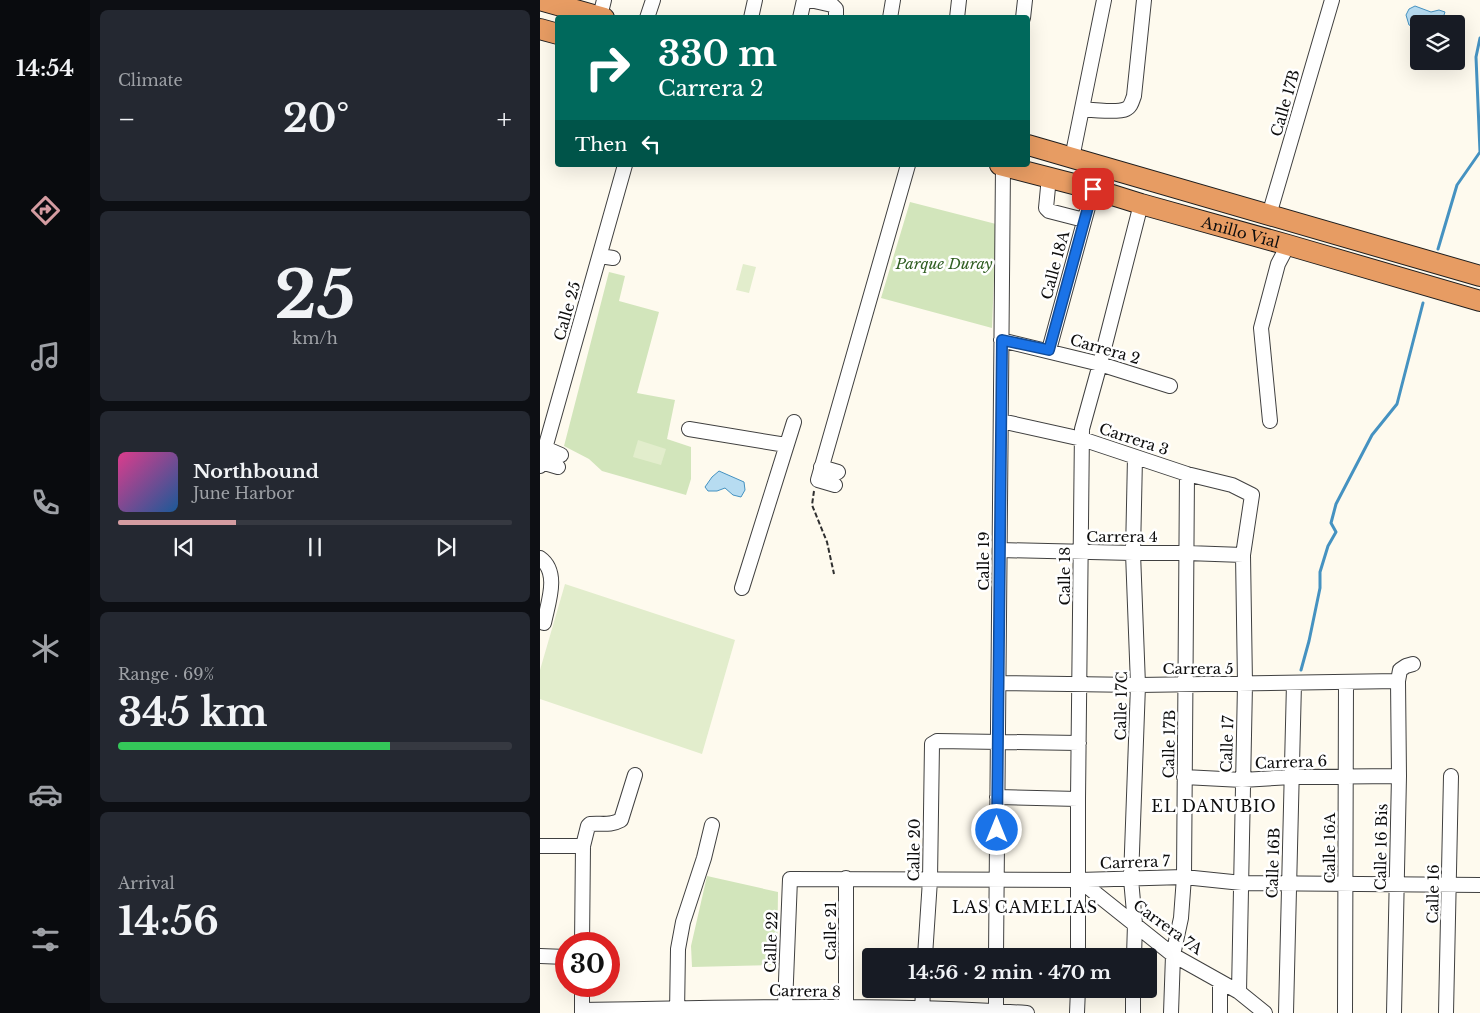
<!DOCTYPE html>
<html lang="en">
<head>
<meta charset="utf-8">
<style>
	:root { --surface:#171b24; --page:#242831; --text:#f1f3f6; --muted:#9ea1a6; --line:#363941; --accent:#d49ca1 }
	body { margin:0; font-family:"Libre Baskerville",serif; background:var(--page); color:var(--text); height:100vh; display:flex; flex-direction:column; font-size:19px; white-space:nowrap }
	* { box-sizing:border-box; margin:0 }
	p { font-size:16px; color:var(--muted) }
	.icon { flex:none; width:28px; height:28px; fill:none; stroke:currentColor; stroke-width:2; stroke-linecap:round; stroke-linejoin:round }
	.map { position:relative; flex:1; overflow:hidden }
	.sheet { display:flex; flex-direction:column; gap:10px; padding:10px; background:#0d0f14; width:450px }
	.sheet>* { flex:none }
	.guide { position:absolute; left:15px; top:15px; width:475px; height:152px; border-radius:5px; box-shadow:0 5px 20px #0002; background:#00695c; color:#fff; overflow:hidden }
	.tools { position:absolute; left:870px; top:15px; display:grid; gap:10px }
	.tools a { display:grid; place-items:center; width:55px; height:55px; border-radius:5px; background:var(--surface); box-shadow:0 5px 20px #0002; font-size:25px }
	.speed { position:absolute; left:15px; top:932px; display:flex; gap:10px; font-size:25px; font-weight:700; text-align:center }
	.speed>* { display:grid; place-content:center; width:65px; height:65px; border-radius:50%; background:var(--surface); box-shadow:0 5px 20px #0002; line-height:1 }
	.speed .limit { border:8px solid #d22; background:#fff; color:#111 }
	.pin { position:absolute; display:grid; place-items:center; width:42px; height:42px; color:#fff; margin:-21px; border-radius:10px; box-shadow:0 2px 8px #0006 }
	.me { position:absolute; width:55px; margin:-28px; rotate:0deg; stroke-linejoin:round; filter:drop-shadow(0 0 4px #0008) }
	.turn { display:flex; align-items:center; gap:18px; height:105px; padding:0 20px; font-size:22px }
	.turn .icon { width:65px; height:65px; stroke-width:2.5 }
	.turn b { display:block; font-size:35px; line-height:42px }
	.then { display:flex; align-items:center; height:48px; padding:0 20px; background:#0003; gap:10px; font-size:19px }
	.big { font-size:38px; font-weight:800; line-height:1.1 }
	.sheet .tile { flex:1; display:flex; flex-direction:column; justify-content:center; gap:8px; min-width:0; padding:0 18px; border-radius:8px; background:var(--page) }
	.sheet .dial { align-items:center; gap:0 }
	.dial b { font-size:65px; line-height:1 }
	.song { display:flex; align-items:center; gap:15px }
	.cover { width:60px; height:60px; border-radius:8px; background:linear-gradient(135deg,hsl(330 70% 55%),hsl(210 70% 35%)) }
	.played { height:5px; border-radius:2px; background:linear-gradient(90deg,var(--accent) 30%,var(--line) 30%) }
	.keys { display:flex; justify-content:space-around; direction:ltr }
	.heat { display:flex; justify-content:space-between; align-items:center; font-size:28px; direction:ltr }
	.charge { height:8px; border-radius:4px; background:linear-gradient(90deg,#34c759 69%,var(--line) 0) }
	.trip { position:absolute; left:322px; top:948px; width:295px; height:50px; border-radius:5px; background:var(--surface); box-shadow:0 5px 20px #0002; font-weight:800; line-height:50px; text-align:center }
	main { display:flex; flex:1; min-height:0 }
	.menu { display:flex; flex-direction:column; width:90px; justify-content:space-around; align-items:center; background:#090b0e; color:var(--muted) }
	.menu .icon { width:35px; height:35px }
	.menu .active { color:var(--accent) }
	.menu b { font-size:22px; color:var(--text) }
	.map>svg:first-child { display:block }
	.green { fill:#d2e5bb }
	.pitch { fill:#e2edcc }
	.water { fill:#b7dcf1; stroke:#4592c1 }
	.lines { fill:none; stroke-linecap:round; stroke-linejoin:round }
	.stream { stroke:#4592c1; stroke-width:3 }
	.minor-casing { stroke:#404040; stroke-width:16 }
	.highway-casing { stroke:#1e1e1e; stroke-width:22 }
	.path { stroke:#2f2f2f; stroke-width:2; stroke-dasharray:5 2.5; stroke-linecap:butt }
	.minor { stroke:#fff; stroke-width:14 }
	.highway { stroke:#e79c63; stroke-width:20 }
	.route-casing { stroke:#114b97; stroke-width:12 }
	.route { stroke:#1a73e8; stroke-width:9 }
	.labels { text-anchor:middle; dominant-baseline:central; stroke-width:5; stroke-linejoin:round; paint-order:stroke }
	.street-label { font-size:15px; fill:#0d0d0d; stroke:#fff }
	.park-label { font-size:15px; font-style:italic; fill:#315f23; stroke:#fff }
	.neighbourhood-label { font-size:16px; letter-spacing:1px; fill:#0d0d0d; stroke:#fff }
</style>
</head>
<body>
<main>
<nav class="menu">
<b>14:54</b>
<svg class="icon active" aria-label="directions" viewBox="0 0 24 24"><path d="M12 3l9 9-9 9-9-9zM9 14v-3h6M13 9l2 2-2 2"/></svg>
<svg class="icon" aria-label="music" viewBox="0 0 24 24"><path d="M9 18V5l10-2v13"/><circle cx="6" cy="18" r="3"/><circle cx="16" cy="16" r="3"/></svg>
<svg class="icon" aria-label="phone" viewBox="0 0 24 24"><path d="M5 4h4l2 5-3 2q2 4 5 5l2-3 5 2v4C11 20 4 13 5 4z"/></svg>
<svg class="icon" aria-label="climate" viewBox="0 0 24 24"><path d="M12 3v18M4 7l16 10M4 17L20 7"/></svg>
<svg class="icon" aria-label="car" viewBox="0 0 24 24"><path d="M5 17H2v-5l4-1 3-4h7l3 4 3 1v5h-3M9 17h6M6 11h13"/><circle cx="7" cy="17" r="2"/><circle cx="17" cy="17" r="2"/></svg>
<svg class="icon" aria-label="filters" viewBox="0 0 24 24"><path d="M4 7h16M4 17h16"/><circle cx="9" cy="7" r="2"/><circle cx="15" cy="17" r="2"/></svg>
</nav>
<section class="sheet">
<div class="tile"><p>Climate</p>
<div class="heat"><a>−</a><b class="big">20°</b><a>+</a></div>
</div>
<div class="tile dial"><b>25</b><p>km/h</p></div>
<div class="tile">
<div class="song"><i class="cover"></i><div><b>Northbound</b><p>June Harbor</p></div></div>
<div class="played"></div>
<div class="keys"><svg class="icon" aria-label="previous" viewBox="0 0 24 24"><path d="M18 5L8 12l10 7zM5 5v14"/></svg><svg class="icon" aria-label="pause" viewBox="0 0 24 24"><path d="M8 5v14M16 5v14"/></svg><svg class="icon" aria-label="next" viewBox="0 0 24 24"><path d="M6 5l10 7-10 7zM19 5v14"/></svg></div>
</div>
<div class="tile"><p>Range · 69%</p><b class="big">345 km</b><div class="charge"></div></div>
<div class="tile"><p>Arrival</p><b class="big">14:56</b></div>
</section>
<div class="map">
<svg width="940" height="1013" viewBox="0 0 940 1013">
	<rect width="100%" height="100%" fill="#fefaee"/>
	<path class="green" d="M370,202L456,224L452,328L341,298Z
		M69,272L85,276L79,301L119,312L97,393L135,400L127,439L151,447V479L146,495L62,471L49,459L24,446Z
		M167,876L238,892L237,965L152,967L151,946Z"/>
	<path class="pitch" d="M203,264L216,267L209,293L196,290Z
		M98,440L126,449L121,465L93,457Z
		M25,584L195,640L162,754L0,699V670Z"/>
	<path class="water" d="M875,6L891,12L899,10L905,12L901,24H879V29L869,25L866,15L869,9Z
		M179,471L204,482L205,490L201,497L193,495L185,488L177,491H168L165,487L172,477Z"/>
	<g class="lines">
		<path class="stream" d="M898,249L917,185L940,152L936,57L940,38
			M761,670L769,641L780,588V572L788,546L796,532L791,523L796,504L832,435L857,404L883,303"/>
		<defs>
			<path id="minor" d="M270,0L292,5L296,9V18
				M60,16L64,0
				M107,18L113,0
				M211,18L215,0
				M260,18L264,0
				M350,18L353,0
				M417,18L419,0
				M483,18L485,0
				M542,109C552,110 578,113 586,109C591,107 592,101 594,96L604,0
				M532,158L564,0
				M509,177L506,208L509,211L544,220
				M729,215L792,0
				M60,256L73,258
				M461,340L560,364L630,386
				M509,350L553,189
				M461,421L542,439L647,474L692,485L712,495L703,555L705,684L699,992
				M730,421L721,328L738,264L748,245
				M149,429L246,445
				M5,448L21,455
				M1,462L18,467
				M0,466L85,165
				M281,467L298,472
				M295,485L278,480L368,165
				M460,550L593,553H647L703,555
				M0,558C20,572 8,603 4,623
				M202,588L254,422
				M459,683L598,685L858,681
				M644,777L702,780L752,777L859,776
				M457,797L538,799
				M0,846H43
				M539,880L633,955L699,992L725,1013
				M42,944L43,846L48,826L50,824C62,823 70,826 81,820L95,775
				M0,956L26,957
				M385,956L390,880L392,744L397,741L539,743
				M456,956L463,166
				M538,956V799L542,429L560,364L601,204
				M594,956L595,924L591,879L598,685L593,553L595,457
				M680,982V1013
				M245,1006L250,879L539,880L644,877L702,883L940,885
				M42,1010C190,1008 339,1003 487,1013
				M42,1013V986
				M137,1013L138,949L143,922L164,858L172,825
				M306,1013V878
				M382,1013L383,989
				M456,1013V989
				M537,1013L538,989
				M593,1013V989
				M631,1013L633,955L641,918L644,877L647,474
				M746,1013L754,683
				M805,1013L806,682
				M854,1013L859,776L858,681L860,670L866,666L873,664
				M906,1013L911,776"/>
			<g id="highway">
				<path d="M0,0L64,18"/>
				<path d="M0,29L18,34"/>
				<path d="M488,145L940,276"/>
				<path id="s1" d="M460,165L553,189L601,204L748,245L940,301"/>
			</g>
		</defs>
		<use href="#minor" class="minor-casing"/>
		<use href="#highway" class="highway-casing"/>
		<path class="path" d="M274,491L272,505L287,542L294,574"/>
		<use href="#minor" class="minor"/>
		<use href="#highway" class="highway"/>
	</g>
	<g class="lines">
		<defs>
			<path id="route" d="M457,830L462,340L509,350L553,189"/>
		</defs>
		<use href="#route" class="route-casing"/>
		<use href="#route" class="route"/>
	</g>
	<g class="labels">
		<g class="street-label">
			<text transform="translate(745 103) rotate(-74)">Calle 17B</text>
			<text stroke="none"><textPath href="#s1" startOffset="250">Anillo Vial</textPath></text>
			<text transform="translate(515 265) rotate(-75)">Calle 18A</text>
			<text transform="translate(27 311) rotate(-74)">Calle 25</text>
			<text transform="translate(565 349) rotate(16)">Carrera 2</text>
			<text transform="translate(594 439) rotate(18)">Carrera 3</text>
			<text x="582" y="536">Carrera 4</text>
			<text transform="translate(443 561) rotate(-90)">Calle 19</text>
			<text transform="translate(524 576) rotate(-90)">Calle 18</text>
			<text x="658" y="668">Carrera 5</text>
			<text transform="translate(581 706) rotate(-89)">Calle 17C</text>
			<text transform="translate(629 744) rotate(-89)">Calle 17B</text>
			<text transform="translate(687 744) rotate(-88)">Calle 17</text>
			<text transform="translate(751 762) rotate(-2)">Carrera 6</text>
			<text transform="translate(841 847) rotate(-89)">Calle 16 Bis</text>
			<text transform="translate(789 848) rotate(-90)">Calle 16A</text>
			<text transform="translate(374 850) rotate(-89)">Calle 20</text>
			<text transform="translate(595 862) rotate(-2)">Carrera 7</text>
			<text transform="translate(733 863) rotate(-88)">Calle 16B</text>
			<text transform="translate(893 894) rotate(-89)">Calle 16</text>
			<text transform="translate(628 927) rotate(36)">Carrera 7A</text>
			<text transform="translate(290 931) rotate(-90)">Calle 21</text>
			<text transform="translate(231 942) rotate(-88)">Calle 22</text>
			<text transform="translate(265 991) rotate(1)">Carrera 8</text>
		</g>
		<g class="park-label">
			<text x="404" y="263">Parque Duray</text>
		</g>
		<g class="neighbourhood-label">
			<text x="674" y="806">EL DANUBIO</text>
			<text x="485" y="907">LAS CAMELIAS</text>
		</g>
	</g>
</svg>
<div class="tools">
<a><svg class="icon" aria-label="layers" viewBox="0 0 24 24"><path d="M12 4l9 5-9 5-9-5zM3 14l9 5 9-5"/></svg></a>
</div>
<div class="speed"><div class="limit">30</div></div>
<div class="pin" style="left:553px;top:189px;background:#d93025"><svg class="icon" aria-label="arrive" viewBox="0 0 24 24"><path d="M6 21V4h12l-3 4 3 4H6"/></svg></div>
<svg class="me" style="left:457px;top:830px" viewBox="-20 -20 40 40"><circle r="17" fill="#1a73e8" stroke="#fff" stroke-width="3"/><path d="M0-11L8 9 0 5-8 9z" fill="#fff"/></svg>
<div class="trip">14:56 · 2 min · 470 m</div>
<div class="guide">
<div class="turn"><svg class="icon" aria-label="right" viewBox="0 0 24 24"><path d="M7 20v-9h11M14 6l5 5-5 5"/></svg><div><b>330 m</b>Carrera 2</div></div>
<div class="then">Then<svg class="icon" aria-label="left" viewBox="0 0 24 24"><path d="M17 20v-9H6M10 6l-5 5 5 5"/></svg></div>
</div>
</div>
</main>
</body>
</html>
